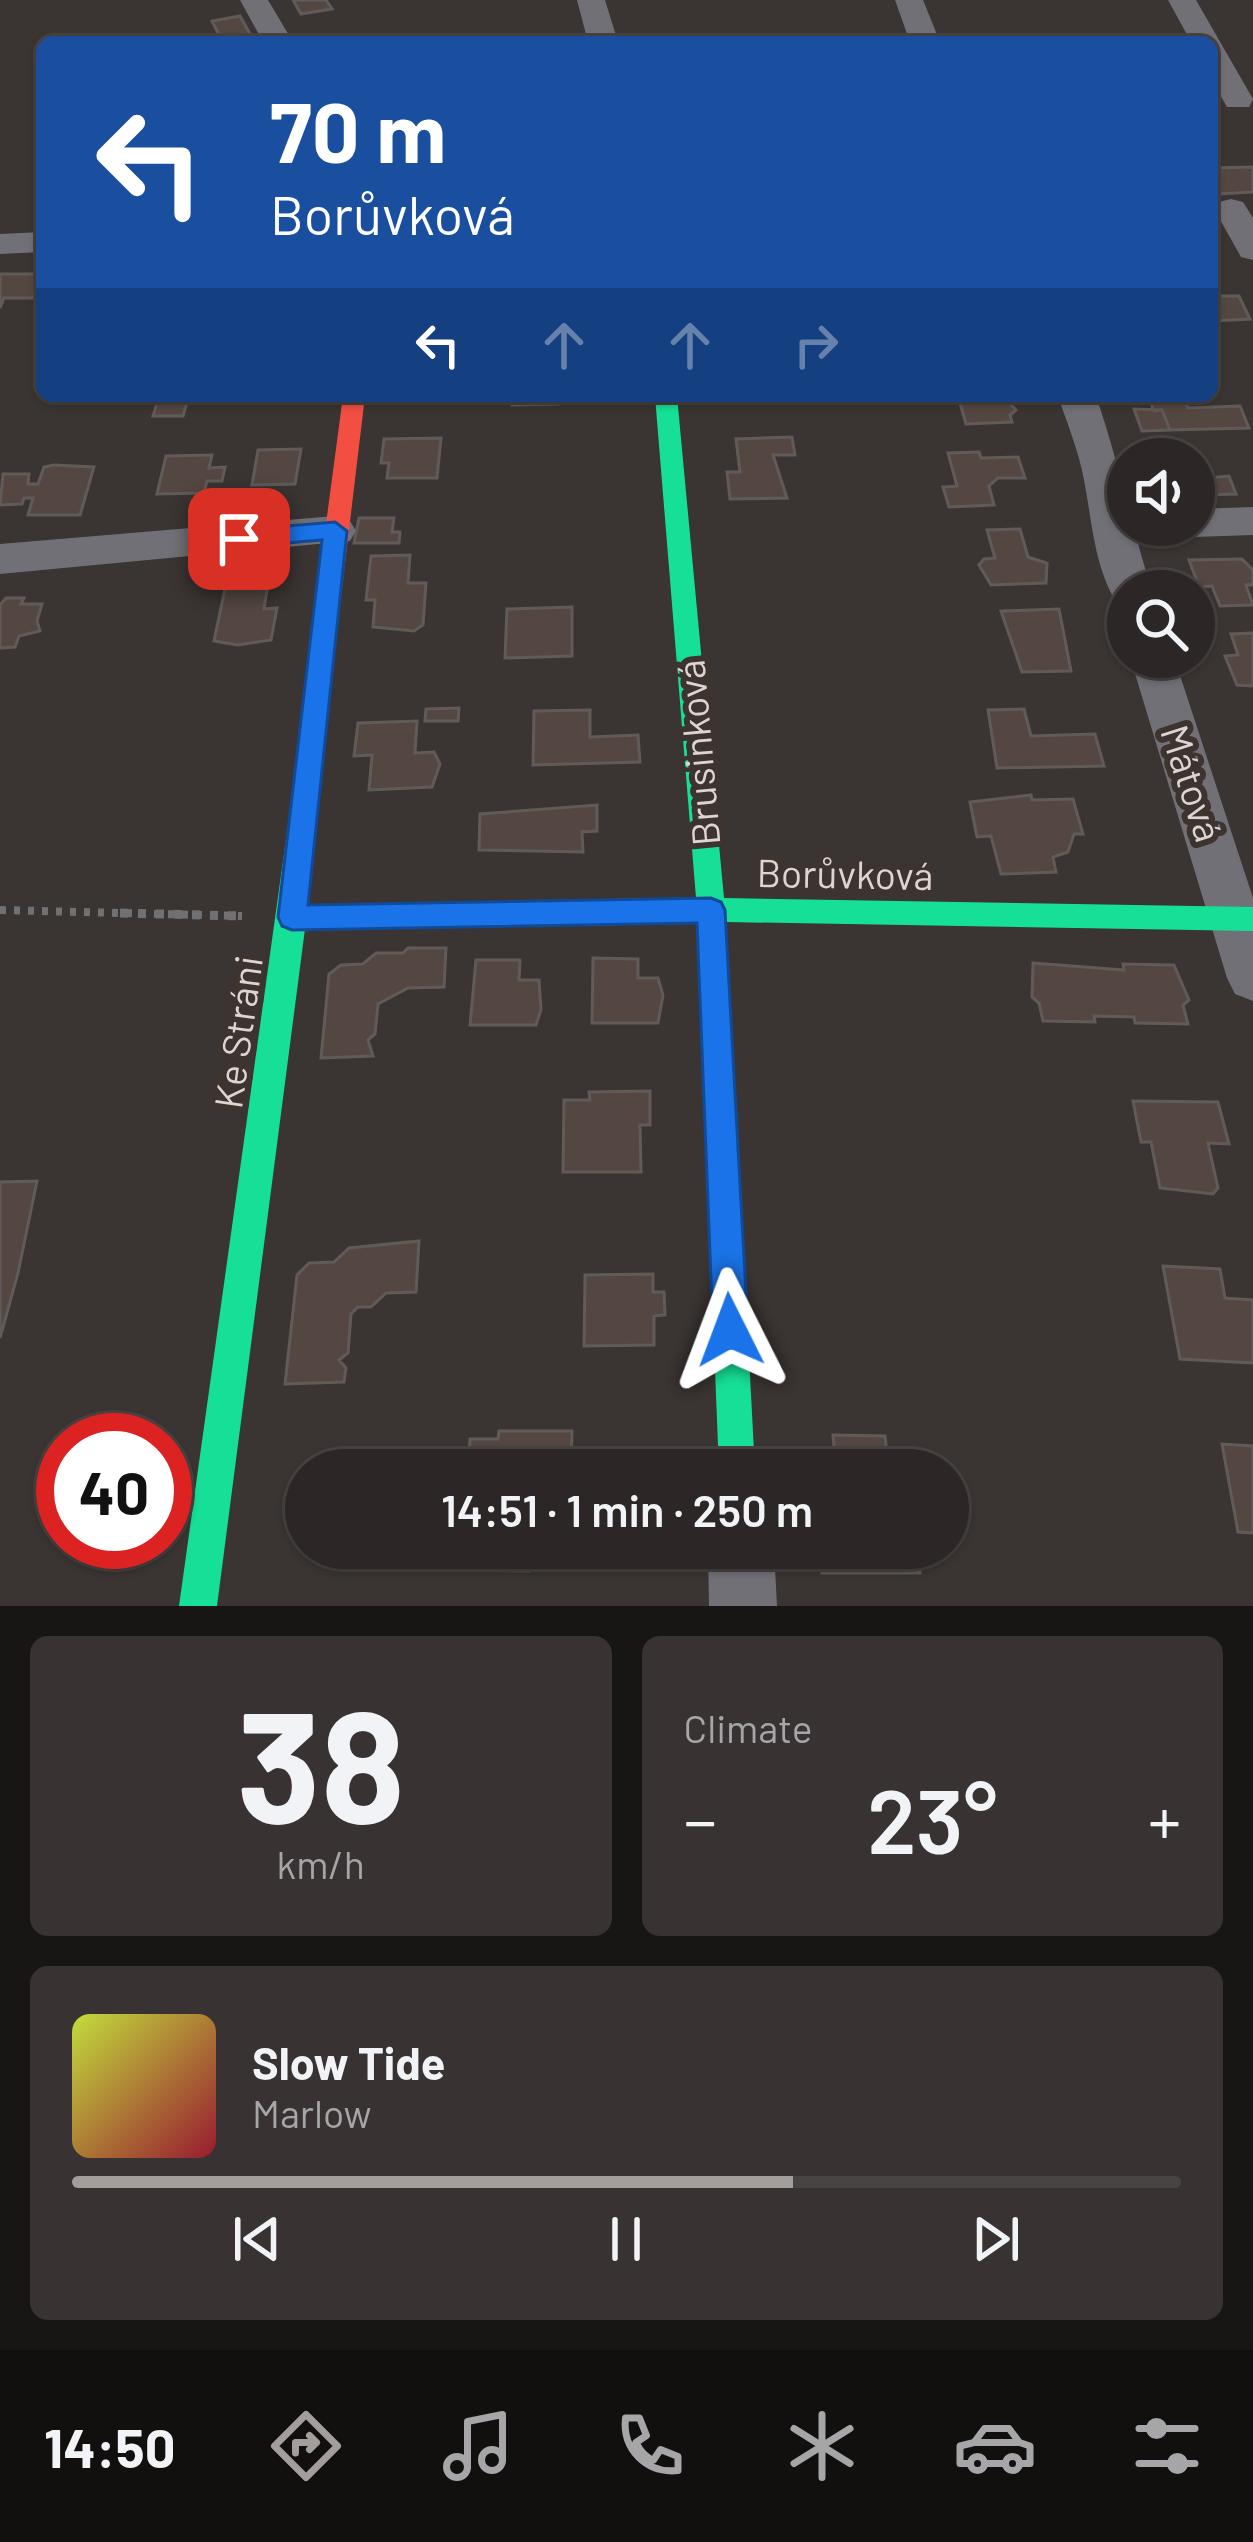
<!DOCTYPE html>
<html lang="en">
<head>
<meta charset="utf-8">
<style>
	:root { --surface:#2c2726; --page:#383332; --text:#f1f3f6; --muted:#a6a5a7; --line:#484443; --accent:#a39d9b }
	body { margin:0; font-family:Barlow,sans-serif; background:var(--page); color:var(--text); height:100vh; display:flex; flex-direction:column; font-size:45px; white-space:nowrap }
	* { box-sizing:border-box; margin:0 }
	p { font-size:39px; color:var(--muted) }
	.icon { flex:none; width:66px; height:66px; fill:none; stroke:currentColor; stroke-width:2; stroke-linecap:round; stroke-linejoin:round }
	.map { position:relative; height:1606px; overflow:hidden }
	.panel { display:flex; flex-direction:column; gap:30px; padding:30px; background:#181515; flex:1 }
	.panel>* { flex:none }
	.hud { position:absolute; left:36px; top:36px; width:1182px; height:366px; border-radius:18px; box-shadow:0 3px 9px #0004,0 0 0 3px var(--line); background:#1a4fa0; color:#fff; overflow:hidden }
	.tools { position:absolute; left:1107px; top:438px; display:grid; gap:24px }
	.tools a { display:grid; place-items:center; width:108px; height:108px; border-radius:50%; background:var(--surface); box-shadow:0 3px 9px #0004,0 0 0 3px var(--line); font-size:60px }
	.speed { position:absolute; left:36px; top:1413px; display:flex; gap:24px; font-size:60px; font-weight:700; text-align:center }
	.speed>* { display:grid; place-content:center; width:156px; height:156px; border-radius:50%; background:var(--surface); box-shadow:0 3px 9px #0004,0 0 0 3px var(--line); line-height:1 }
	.speed .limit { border:18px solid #d22; background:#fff; color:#111 }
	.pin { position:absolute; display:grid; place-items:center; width:102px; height:102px; color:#fff; margin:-51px; border-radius:24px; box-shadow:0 6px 18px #0006 }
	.me { position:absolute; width:132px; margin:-66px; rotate:357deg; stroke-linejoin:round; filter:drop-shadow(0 0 9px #0008) }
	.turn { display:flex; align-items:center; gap:42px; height:252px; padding:0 36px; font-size:54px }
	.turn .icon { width:156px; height:156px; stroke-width:2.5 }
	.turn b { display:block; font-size:84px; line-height:102px }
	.lanes { display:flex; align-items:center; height:114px; padding:0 36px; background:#0003; justify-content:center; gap:60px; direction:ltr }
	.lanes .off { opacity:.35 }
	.big { font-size:90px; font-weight:600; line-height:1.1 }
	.panel .widget { flex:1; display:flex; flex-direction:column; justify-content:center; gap:18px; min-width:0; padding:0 42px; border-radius:18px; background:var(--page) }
	.panel .dial { align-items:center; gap:0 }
	.dial b { font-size:156px; line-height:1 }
	.song { display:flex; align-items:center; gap:36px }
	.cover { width:144px; height:144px; border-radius:18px; background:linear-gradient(135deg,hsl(70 70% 55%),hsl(350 70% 35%)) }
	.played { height:12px; border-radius:6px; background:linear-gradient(90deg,var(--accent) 65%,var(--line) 65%) }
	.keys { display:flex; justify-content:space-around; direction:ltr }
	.heat { display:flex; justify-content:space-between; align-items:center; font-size:66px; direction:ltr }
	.panel .tiles { flex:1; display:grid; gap:30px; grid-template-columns:1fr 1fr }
	.widget:last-child { grid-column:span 2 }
	.trip { position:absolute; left:285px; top:1449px; width:684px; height:120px; border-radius:60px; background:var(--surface); box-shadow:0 3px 9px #0004,0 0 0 3px var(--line); font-weight:600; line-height:120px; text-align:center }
	.tabs { display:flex; height:192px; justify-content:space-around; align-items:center; background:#12100f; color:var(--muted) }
	.tabs .icon { width:84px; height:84px }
	.tabs .on { color:var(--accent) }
	.tabs b { font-size:54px; color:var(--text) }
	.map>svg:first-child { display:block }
	.building { fill:#544742; stroke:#605b59; stroke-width:3 }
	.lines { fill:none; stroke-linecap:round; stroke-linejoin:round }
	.path-far1 { stroke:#717073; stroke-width:8; stroke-dasharray:6 8; stroke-linecap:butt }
	.path { stroke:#717073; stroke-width:9; stroke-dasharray:8 10; stroke-linecap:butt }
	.street { fill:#717076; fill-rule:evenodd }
	.fast { fill:#16e098; fill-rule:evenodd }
	.jam { fill:#f24e42; fill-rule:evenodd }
	.route { fill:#1a73e8; stroke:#114b97; stroke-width:3 }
	.labels { text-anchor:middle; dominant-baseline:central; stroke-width:12; stroke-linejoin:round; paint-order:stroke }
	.street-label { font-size:39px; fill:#dcd5d3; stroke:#3d332f }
</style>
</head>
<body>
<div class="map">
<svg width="1253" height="1606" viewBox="0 0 1253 1606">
	<rect width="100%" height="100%" fill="#3a3432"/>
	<path class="building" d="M293,0H326L332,9L301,14Z
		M240,16L250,34L221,39L212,21Z
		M1253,167V192L1219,194L1212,168Z
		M0,274H42L33,298H4L0,308Z
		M1212,288L1220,296H1239L1250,319L1212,321Z
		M159,396H189L183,416H153Z
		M512,396H558V404L512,405Z
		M958,396L1005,398L1016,410L1010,415L1012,422L966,424Z
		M1148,396H1183L1188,408L1240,406L1249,428L1170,430L1162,410L1154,411Z
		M1134,409L1162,410L1170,430L1142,431Z
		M792,437L795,455H773L787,498L730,499L727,472H740L736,439Z
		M441,438L437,478H387L389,463H381L384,439Z
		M301,449L295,484L252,485L258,450Z
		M979,452L981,458L1018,457L1025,478H998L989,486L994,505L949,507L943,487L957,486L948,453Z
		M212,455L209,468L225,467L222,481H207L204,493L157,494L166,456Z
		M54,465L94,467L80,515H28L33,498H24L22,504L0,505L3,474H29L28,484H38L44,467Z
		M1229,476L1236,494L1200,495L1194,479Z
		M359,518H394L392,532H400L399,543H354Z
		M1020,529L1028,557L1047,563L1046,583L991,585L979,565L984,559L995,558L987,530Z
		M410,555L408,583H426L423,625L414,631L373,627L375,600H366L371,556Z
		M1242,559L1253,570V585H1246L1253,605L1220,606L1212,586L1199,587L1189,560Z
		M226,584H268L264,609L277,608L271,640L238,645L214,641Z
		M6,598H24L21,604H42L37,621L40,631L19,636L15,647L0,648V605Z
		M572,607V656L505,658L507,609Z
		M1059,609L1071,671L1022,672L1001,611Z
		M1253,633V686L1237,685L1225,656L1238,655L1231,634Z
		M459,708L458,721H425L426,709Z
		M1024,709L1031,736L1095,734L1104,766L997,768L988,710Z
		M590,710V737L638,735L640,762L533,765L534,711Z
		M417,721L415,753L434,752L440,764L432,787L369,790L372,755L354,756L358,723Z
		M1031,795L1032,800L1073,799L1083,834H1074L1068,852L1053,857L1056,872L1001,874L991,836L977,837L970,802Z
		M597,805V831L582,832L583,852L479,850L480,814Z
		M408,948H446L444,987L408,988L378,1004L375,1034L368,1040L373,1056L321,1058L329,974L341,965L363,964L376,953H403Z
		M593,958L638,959V978H658L663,995L658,1023H592Z
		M476,960H520L519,980H539L541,1010L536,1025H470Z
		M1033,963L1124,970L1123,964L1174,965L1189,1000L1183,1005L1188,1024L1135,1023L1134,1017L1094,1016L1095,1022L1043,1021L1039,1003L1032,997Z
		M650,1091V1125H640L641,1172H563L564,1100H590L589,1092Z
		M1133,1101L1218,1102L1229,1144L1208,1143L1218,1188L1213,1194L1160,1188L1151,1142H1141Z
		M37,1181L18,1273L0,1338V1182Z
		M419,1241L416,1292L386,1293L371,1307H358L351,1314L348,1353L339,1360L346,1368L344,1382L285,1384L297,1275L309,1263L334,1262L349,1248Z
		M1163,1266L1220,1269L1225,1298L1253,1300V1363L1180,1359Z
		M653,1274V1292H664L665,1315L654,1316V1345L584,1346L585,1275Z
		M499,1431H572L571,1470H468L470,1439H498Z
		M833,1435L885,1436L889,1470H836Z
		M1222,1444L1253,1446V1533L1238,1532Z
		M463,1548H530L529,1571L462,1570Z
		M821,1548H917L920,1573H822Z"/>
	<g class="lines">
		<path class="path-far1" d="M0,910L242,916"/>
		<path class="path" d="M120,913L243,916"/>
		<path class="street" d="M240,0H268L293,42H263Z
			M577,0H605L618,42H588Z
			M895,0H923L940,42H910Z
			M1168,0H1196L1253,99L1249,107H1227L1212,81V42H1191Z
			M1231,199L1243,202L1253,218V260L1241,257L1214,209L1219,202Z
			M42,232V252L0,254V234Z
			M1058,396H1096C1119,463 1131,525 1152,591H1128V606L1116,602C1094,565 1092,521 1084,480C1079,452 1067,423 1058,396Z
			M1253,507V535L1194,537L1179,533L1175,525H1194V509Z
			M335,516L350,521L356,531L350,541L0,574V544Z
			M1130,657H1174L1253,898V1001L1235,994L1227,978Z
			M708,1548H774L777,1606H709Z"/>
		<path class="fast" d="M655,396H677L724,898L1253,907V931L726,922L755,1470H719L697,922L305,929L217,1606H179L308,682H326L330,689L308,905L696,898Z"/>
		<path class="jam" d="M343,396H365L330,689L317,699L304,689Z"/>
	</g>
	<path class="route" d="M335,522L347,531L308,905L711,898L721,902L725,910L748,1330L743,1342L730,1347L718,1342L713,1330L697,923L292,930L282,926L278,917L322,540L239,547L227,539L239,530Z"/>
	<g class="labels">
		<g class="street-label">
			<text transform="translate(697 753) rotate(-95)">Brusinková</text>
			<text transform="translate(1193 783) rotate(72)">Mátová</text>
			<text transform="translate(845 873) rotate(1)">Borůvková</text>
			<text transform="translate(237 1032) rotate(-82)">Ke Stráni</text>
		</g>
	</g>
</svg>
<div class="tools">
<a><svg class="icon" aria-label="sound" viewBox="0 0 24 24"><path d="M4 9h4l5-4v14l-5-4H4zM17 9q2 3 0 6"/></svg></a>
<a><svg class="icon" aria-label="search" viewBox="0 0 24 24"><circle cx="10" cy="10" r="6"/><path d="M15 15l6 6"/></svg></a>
</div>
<div class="speed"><div class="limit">40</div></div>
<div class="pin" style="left:239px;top:539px;background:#d93025"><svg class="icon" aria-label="arrive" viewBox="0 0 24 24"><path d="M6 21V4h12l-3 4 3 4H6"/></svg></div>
<svg class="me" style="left:730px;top:1330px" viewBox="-20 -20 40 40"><path d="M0-17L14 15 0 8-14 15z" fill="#1a73e8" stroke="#fff" stroke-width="4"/></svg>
<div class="trip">14:51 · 1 min · 250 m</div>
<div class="hud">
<div class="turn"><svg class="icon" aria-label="left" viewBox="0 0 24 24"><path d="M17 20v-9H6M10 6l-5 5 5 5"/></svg><div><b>70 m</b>Borůvková</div></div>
<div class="lanes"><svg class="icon" aria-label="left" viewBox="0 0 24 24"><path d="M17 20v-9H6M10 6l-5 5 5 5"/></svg><svg class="icon off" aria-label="ahead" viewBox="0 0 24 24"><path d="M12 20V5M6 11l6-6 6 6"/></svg><svg class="icon off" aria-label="ahead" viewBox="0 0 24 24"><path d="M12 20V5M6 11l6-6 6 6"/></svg><svg class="icon off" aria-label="right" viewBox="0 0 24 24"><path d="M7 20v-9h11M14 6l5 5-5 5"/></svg></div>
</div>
</div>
<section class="panel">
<div class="tiles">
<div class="widget dial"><b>38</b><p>km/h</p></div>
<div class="widget"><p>Climate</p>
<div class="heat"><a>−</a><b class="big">23°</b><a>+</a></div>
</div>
<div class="widget">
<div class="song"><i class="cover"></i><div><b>Slow Tide</b><p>Marlow</p></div></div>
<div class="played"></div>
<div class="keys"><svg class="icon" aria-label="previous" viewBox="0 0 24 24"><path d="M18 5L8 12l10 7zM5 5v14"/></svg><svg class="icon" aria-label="pause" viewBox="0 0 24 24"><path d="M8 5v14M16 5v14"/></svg><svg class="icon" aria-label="next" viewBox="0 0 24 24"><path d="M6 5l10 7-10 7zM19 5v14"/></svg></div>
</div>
</div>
</section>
<nav class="tabs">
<b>14:50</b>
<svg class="icon on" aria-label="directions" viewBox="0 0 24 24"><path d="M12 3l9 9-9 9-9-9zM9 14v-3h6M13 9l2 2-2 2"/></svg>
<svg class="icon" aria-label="music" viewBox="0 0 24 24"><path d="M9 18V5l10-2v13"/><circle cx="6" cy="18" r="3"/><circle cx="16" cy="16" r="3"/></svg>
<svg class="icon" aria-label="phone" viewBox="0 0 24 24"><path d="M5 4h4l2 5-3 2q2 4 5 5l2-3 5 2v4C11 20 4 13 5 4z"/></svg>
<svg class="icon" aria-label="climate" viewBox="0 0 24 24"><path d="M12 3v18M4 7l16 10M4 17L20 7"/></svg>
<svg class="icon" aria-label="car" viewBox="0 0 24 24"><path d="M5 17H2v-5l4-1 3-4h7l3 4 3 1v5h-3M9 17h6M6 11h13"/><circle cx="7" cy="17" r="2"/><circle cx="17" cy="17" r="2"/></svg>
<svg class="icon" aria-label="filters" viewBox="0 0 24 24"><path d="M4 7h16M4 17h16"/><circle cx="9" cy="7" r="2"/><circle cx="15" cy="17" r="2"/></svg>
</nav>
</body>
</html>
